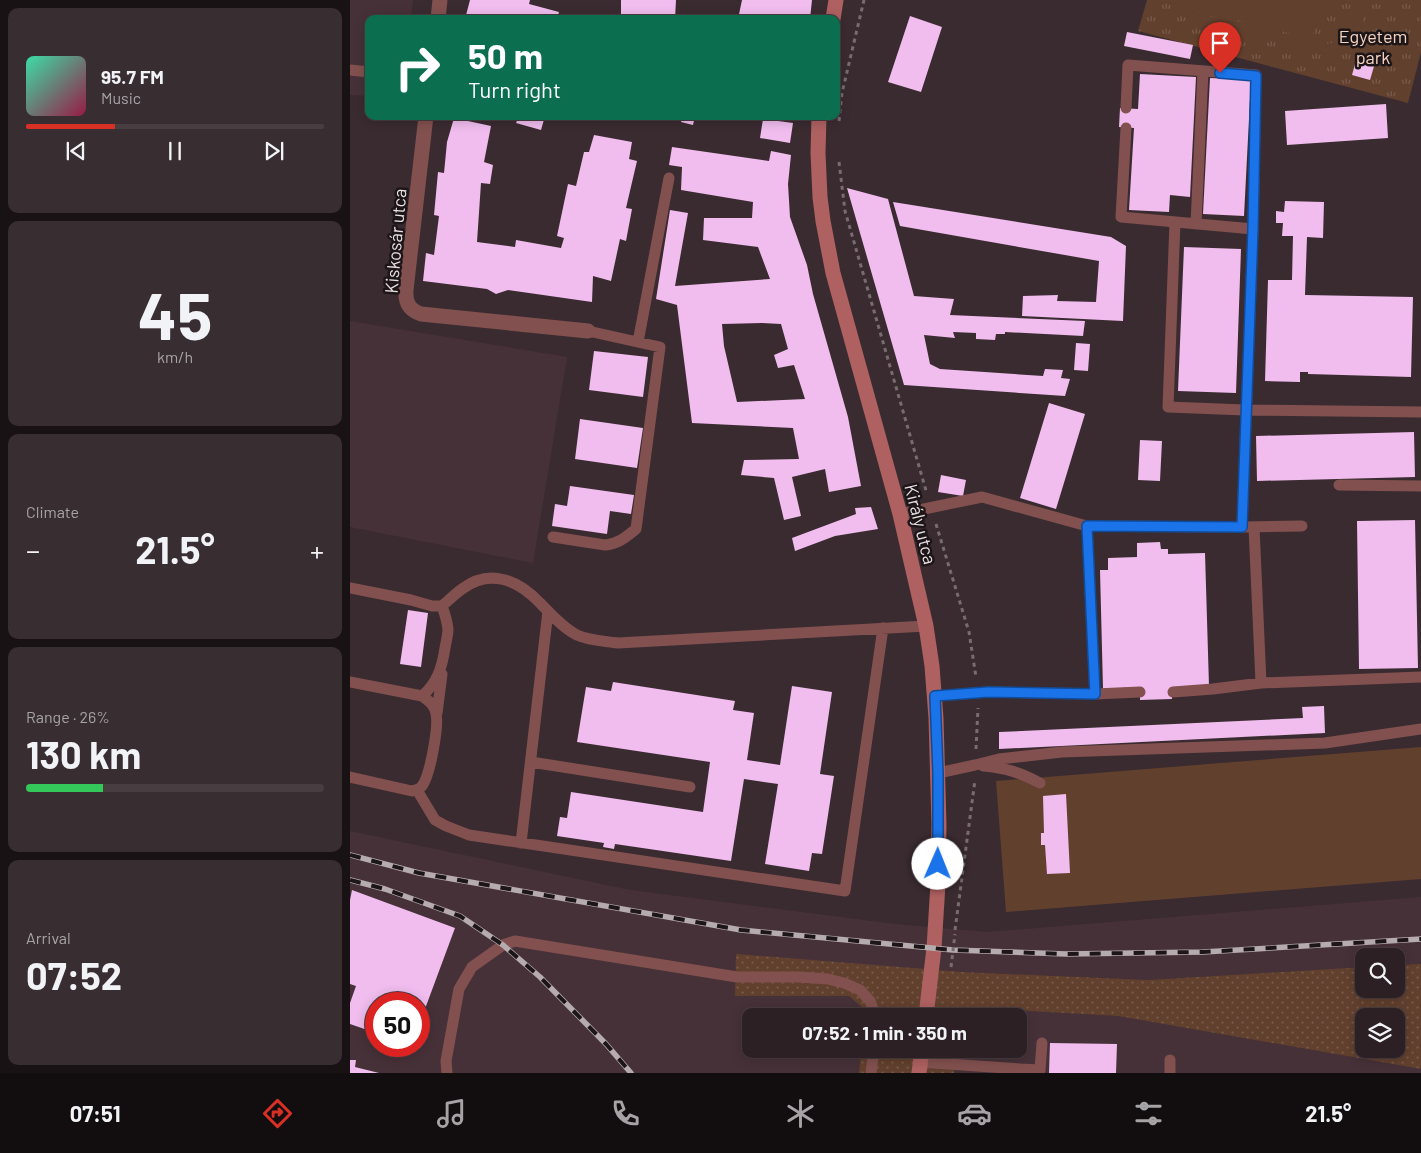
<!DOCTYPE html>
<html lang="en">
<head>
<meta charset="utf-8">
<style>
	:root { --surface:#2c2024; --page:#382d31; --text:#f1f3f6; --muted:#a6a3a6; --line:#483e41; --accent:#d93025 }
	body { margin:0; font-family:Barlow,sans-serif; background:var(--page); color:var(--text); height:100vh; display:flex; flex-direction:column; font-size:19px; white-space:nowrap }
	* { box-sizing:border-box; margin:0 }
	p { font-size:16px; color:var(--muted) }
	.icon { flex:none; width:28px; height:28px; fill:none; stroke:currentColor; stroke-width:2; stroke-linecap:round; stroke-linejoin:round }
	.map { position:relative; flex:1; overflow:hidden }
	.drawer { display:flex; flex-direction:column; gap:8px; padding:8px; background:#181214; width:350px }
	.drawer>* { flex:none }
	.hud { position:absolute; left:15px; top:15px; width:475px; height:105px; border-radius:10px; box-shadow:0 2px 12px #0003,0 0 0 1px var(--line); background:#0b6e4f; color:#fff; overflow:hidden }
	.controls { position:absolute; left:1005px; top:948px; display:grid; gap:10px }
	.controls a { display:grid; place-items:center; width:50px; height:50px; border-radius:10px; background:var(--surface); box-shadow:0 2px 12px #0003,0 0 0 1px var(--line); font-size:25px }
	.speed { position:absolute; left:15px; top:992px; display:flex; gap:10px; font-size:25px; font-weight:700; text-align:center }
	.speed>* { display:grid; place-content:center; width:65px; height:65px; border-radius:50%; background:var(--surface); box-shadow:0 2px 12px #0003,0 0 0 1px var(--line); line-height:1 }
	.speed .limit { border:8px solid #d22; background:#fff; color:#111 }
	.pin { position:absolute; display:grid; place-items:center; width:42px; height:42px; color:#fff; margin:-51px -21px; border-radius:50% 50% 50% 0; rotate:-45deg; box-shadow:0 0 5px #0007 }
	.pin .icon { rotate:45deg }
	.me { position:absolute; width:55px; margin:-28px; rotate:1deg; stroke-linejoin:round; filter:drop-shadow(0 0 4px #0008) }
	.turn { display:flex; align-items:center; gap:18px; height:105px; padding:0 20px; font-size:22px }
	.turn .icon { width:65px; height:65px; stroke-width:2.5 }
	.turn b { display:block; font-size:35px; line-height:42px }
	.big { font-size:38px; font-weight:700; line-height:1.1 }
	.drawer .widget { flex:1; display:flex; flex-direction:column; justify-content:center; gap:8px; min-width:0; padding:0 18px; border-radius:10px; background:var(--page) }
	.drawer .dial { align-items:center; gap:0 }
	.dial b { font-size:65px; line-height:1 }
	.song { display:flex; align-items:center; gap:15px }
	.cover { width:60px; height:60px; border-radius:8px; background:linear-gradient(135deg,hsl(160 70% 55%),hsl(340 70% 35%)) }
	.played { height:5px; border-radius:2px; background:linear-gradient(90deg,var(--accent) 30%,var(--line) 30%) }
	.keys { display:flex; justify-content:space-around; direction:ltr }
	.heat { display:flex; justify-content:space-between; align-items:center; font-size:28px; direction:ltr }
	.charge { height:8px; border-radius:4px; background:linear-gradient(90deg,#34c759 26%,var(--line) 0) }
	.trip { position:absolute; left:392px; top:1008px; width:285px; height:50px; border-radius:10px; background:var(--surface); box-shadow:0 2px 12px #0003,0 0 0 1px var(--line); font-weight:700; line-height:50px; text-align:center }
	.tabs { display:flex; height:80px; justify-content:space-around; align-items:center; background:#120d0e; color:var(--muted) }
	.tabs .icon { width:35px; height:35px }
	.tabs .active { color:var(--accent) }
	.tabs b { font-size:22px; color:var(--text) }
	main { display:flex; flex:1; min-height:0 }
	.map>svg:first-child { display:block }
	.built { fill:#473139; fill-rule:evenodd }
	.grass { fill:url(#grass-dots); fill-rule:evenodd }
	.park { fill:url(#park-tufts) }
	.pitch { fill:#62402e }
	.building { fill:#f0bdee; fill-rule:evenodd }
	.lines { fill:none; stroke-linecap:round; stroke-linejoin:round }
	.path { stroke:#796c70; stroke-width:3; stroke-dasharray:4 4; stroke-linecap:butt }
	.lane { stroke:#82514f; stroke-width:11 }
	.street { stroke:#82514f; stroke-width:15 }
	.secondary { stroke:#ae6160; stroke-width:15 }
	.rail-casing { stroke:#b6abae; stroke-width:5.5 }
	.rail { stroke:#1d1618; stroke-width:4; stroke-dasharray:11; stroke-linecap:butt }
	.path-bridge { stroke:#796c70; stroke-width:3; stroke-dasharray:4 4; stroke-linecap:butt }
	.route-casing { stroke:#114b97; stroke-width:12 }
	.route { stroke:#1a73e8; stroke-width:9 }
	.labels { text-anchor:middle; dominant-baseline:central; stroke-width:5; stroke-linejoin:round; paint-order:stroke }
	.park-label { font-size:18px; fill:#f7d3c1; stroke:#1d1618 }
	.street-label { font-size:18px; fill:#ebe1e4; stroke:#1d1618 }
</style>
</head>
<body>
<main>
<section class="drawer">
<div class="widget">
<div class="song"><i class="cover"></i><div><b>95.7 FM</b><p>Music</p></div></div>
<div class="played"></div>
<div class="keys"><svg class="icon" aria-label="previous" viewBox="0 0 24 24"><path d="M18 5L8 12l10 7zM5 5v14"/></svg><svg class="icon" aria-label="pause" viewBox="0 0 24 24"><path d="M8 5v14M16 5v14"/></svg><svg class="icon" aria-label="next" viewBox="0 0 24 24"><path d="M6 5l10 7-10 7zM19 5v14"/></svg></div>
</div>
<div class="widget dial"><b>45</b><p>km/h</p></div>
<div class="widget"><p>Climate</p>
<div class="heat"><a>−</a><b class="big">21.5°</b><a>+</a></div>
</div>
<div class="widget"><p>Range · 26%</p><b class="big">130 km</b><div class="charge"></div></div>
<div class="widget"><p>Arrival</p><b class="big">07:52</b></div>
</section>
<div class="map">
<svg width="1071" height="1073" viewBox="0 0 1071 1073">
	<defs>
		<pattern id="grass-dots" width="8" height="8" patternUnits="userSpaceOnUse" patternTransform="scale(1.25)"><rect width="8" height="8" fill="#62402e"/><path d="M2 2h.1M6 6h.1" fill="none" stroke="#795b4c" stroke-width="1.8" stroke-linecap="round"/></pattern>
		<pattern id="park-tufts" width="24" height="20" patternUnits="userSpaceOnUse" patternTransform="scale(1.25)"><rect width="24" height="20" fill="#62402e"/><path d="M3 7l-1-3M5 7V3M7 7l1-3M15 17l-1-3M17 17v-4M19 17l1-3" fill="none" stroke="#795b4c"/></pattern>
	</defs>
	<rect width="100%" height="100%" fill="#3a2b30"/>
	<path class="built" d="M0,0H63L61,19H19V96L0,95Z
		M0,321L217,357L183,563L0,527Z
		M0,831L280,890L545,924L637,932L1071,897V964L1046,965V956H1014V967L798,980L613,972L546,967L385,996H499L514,1009V1016H401V1049H511L509,1073H0ZM26,1004H69V1046H26Z
		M610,1007L768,1016L1071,1069V1073H604L606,1049H669V1016H609Z"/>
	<path class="grass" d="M386,954L613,972L798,980L1014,967V989H1046V965L1071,964V1069L768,1016L611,1007L609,1016H514V1009L499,996H385ZM1014,1016H1046V1049H1014Z
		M511,1049H606L604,1073H509Z"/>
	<path class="park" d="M797,0H1071V52L1058,103L788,31Z"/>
	<path class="pitch" d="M819,0H828L834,6L846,13L967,45C993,45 1012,27 1006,0H1014C1018,32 998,54 966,53L843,20L829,12Z
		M839,0H972L962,39L837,7Z
		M1071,747V879L656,912L646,781Z"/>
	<path class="building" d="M120,0H180L179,4L209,12L207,19H115Z
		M271,0H326L325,19H271Z
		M392,0H462L460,19H388Z
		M560,16L592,27L571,92L538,82Z
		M777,32L843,45L840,59L774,46Z
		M1007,57L1025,63L1020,80L1002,75Z
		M790,74L846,77L840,197L820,195L819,212L779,210L784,128L769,127L770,108L788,109Z
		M860,78L901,80L894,216L853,214Z
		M1036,104L1038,138L937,145L935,111Z
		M169,116H195L191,130L166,123Z
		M333,116H345L343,125L331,122Z
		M104,118L141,126L134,162L143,165L140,184L131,183L127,242L165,247L166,240L211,248L214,238L207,236L218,184L226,186L234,152H239L244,135L282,142L279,159L287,161L276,208L282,209L276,241L270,239L261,281L243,276L242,302L158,290L146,294L137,289L73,281L76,253L84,255L89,216L84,215L88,172L94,173L97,142Z
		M413,119L443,123L440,143L410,138Z
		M322,147L419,161L421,151L441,155L438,184L440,217L457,265L463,294L498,417L511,486L479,492L475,469L442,477L451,516L434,520L424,478L391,475L394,460L449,459L443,428L342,423L327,305L306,299L320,210L338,213L325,286L420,279L408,247L353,240L354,218H402L403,202L331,190L332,167L319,165ZM412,323L431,324L438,349L424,355L428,368L444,365L455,399L387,402L374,346L372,324Z
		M497,188L538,199L564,296L604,299L600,315L735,321L733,336L655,332V334H646L645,340L626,339V333L603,332L605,338L574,335L580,364L590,369L693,376L695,369L713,370L711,378L720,379L715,396L554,385Z
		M935,201L974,202L973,238L957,237L955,295L1063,297L1061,377L958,374V372H950V382L915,381L918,280H942L943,236H932L933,223H926V211L934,212Z
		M543,202L761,237L776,246L773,321L672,316L673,296L708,295L707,301L746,302L749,261L550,226Z
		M834,247L891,249L886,393L828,391Z
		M726,343L740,344L738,371L724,370Z
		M244,351L298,357L293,397L239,390Z
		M699,403L735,414L706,509L670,498Z
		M230,419L293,428L287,468L225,459Z
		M1064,432L1065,477L907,481L906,436Z
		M790,440L812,441L810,481L788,480Z
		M591,475L616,480L613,496L588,492Z
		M220,486L284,495L281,514L260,511L257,534L202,526L205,504L217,506Z
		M521,507L528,529L485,536L445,551L442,538L506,514L505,508Z
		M1065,520L1068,668L1009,669L1007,521Z
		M810,542L811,549H818V554L855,553L859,686L822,687V699L790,700V687L753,689L750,570H758V558L787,557V543Z
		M58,610L78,613L71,667L50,664Z
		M263,682L385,701L383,710L404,713L397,760L430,765L442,686L482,692L470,774L484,776L472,854L462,853L459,871L415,864L428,784L394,779L381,861L265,844L264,849L253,847L254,843L207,836L210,817L217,818L221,792L353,812L360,762L227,742L236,687L261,691Z
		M974,706L975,733L649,749V732L953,718L952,707Z
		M716,794L720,873L697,874L695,845H691V833H694L693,796Z
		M2,890L105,928L69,1025V1004H26V1033L0,1024V1003L6,986L0,984V900Z
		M700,1043L767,1044L766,1073H699Z
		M0,1060H6L5,1067L29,1073H0Z"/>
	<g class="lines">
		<path class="path" d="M262,116L271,119
			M489,121L492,93L514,0
			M489,162L495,211L577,494
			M586,524L619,632L626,677
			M626,749L628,708
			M605,930L625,780"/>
		<path class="lane" d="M0,70L19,72
			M776,108L778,65L906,75L903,229L892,527
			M776,128L771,217L903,229
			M825,222L818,407L895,410L1071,412
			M846,224L853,71
			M288,342L319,178
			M989,485L1071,486
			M550,514L632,497L737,526L892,527L952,526
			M737,526L745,694
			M904,527L911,683
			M203,537L255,545C268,544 276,537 286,529L310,347L238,331
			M0,588L61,600L82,606H92C99,600 105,594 112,589C140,568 168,580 190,603C201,614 213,628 227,635C240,641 255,641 268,643L576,626
			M0,682L72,696C79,701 85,705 86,714C89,726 80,776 72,786C70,789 66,790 62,791L0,777
			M823,692L863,689L911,683L1071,677
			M72,696C87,683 92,668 95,648C96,642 98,635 98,629C97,621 95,614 92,606
			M585,696L638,692L745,694L790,692
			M87,713L92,674
			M181,762L340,787
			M633,766C656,768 669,772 690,783
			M588,773L625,765L649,759L712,752L975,743L1071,729
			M67,790L85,820L96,826L119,835L495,891L533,628
			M171,843L198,611
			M570,1062L670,1069L675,1073
			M670,1069L690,1070L692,1043
			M97,1073L96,1061L109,989L122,967L153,945L165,941L387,977H449L478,979L494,983L510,990L520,1001L526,1016
			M521,1073L524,1049
			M820,1073V1060"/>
		<path class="street" d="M88,19L90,0
			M76,116L56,290C55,302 59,310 71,314L238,331"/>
		<path class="secondary" d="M483,19L486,0
			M469,116L468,153L470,197L473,221L483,273L550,514L576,626L582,666L586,718L589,825L588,884L584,948L576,1016
			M569,1073L572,1049"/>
		<defs>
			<path id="rail" d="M0,855L69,873L391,930L603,950L716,954L853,952L1071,939
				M0,880L35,889L110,916L153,945L190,977L256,1044L281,1073"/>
		</defs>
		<use href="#rail" class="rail-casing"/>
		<use href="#rail" class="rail"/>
		<path class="path-bridge" d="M601,967L605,934"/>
	</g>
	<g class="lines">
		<defs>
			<path id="route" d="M588,864V773L585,696L638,692L745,694L737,526L892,527L903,229L906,76L870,73"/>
		</defs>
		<use href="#route" class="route-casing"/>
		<use href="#route" class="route"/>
	</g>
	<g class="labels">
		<g class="park-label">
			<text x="1023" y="36">Egyetem<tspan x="1023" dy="21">park</tspan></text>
		</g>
		<g class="street-label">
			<text transform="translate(45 241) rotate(-85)">Kiskosár utca</text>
			<text transform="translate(571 524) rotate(76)">Király utca</text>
		</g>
	</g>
</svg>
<div class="controls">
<a><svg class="icon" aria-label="search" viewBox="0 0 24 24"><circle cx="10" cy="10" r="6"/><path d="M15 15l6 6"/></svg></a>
<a><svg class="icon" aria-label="layers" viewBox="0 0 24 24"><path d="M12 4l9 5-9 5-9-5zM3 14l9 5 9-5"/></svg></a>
</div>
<div class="speed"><div class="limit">50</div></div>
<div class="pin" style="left:870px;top:73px;background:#d93025"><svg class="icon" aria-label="arrive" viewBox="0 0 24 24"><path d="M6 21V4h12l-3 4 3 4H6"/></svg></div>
<svg class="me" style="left:588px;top:864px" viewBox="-20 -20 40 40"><circle r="19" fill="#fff"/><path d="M0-13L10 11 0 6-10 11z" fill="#1a73e8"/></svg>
<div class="trip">07:52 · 1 min · 350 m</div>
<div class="hud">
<div class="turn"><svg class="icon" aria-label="right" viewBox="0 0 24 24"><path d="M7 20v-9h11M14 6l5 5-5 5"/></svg><div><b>50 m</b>Turn right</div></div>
</div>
</div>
</main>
<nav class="tabs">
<b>07:51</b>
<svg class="icon active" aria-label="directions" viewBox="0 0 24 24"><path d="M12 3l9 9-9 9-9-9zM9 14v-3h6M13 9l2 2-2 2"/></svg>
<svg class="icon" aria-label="music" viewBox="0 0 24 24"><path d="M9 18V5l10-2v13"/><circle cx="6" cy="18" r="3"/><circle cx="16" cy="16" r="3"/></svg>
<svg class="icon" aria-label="phone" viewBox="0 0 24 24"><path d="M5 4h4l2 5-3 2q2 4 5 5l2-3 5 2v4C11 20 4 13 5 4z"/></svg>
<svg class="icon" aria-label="climate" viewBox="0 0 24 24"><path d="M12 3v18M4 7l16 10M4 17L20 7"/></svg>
<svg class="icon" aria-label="car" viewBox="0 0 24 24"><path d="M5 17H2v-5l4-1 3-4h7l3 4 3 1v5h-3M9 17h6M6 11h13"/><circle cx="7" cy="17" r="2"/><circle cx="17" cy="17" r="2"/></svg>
<svg class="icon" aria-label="filters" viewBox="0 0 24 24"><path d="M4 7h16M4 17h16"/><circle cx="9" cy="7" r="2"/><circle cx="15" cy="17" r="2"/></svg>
<b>21.5°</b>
</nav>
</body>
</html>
